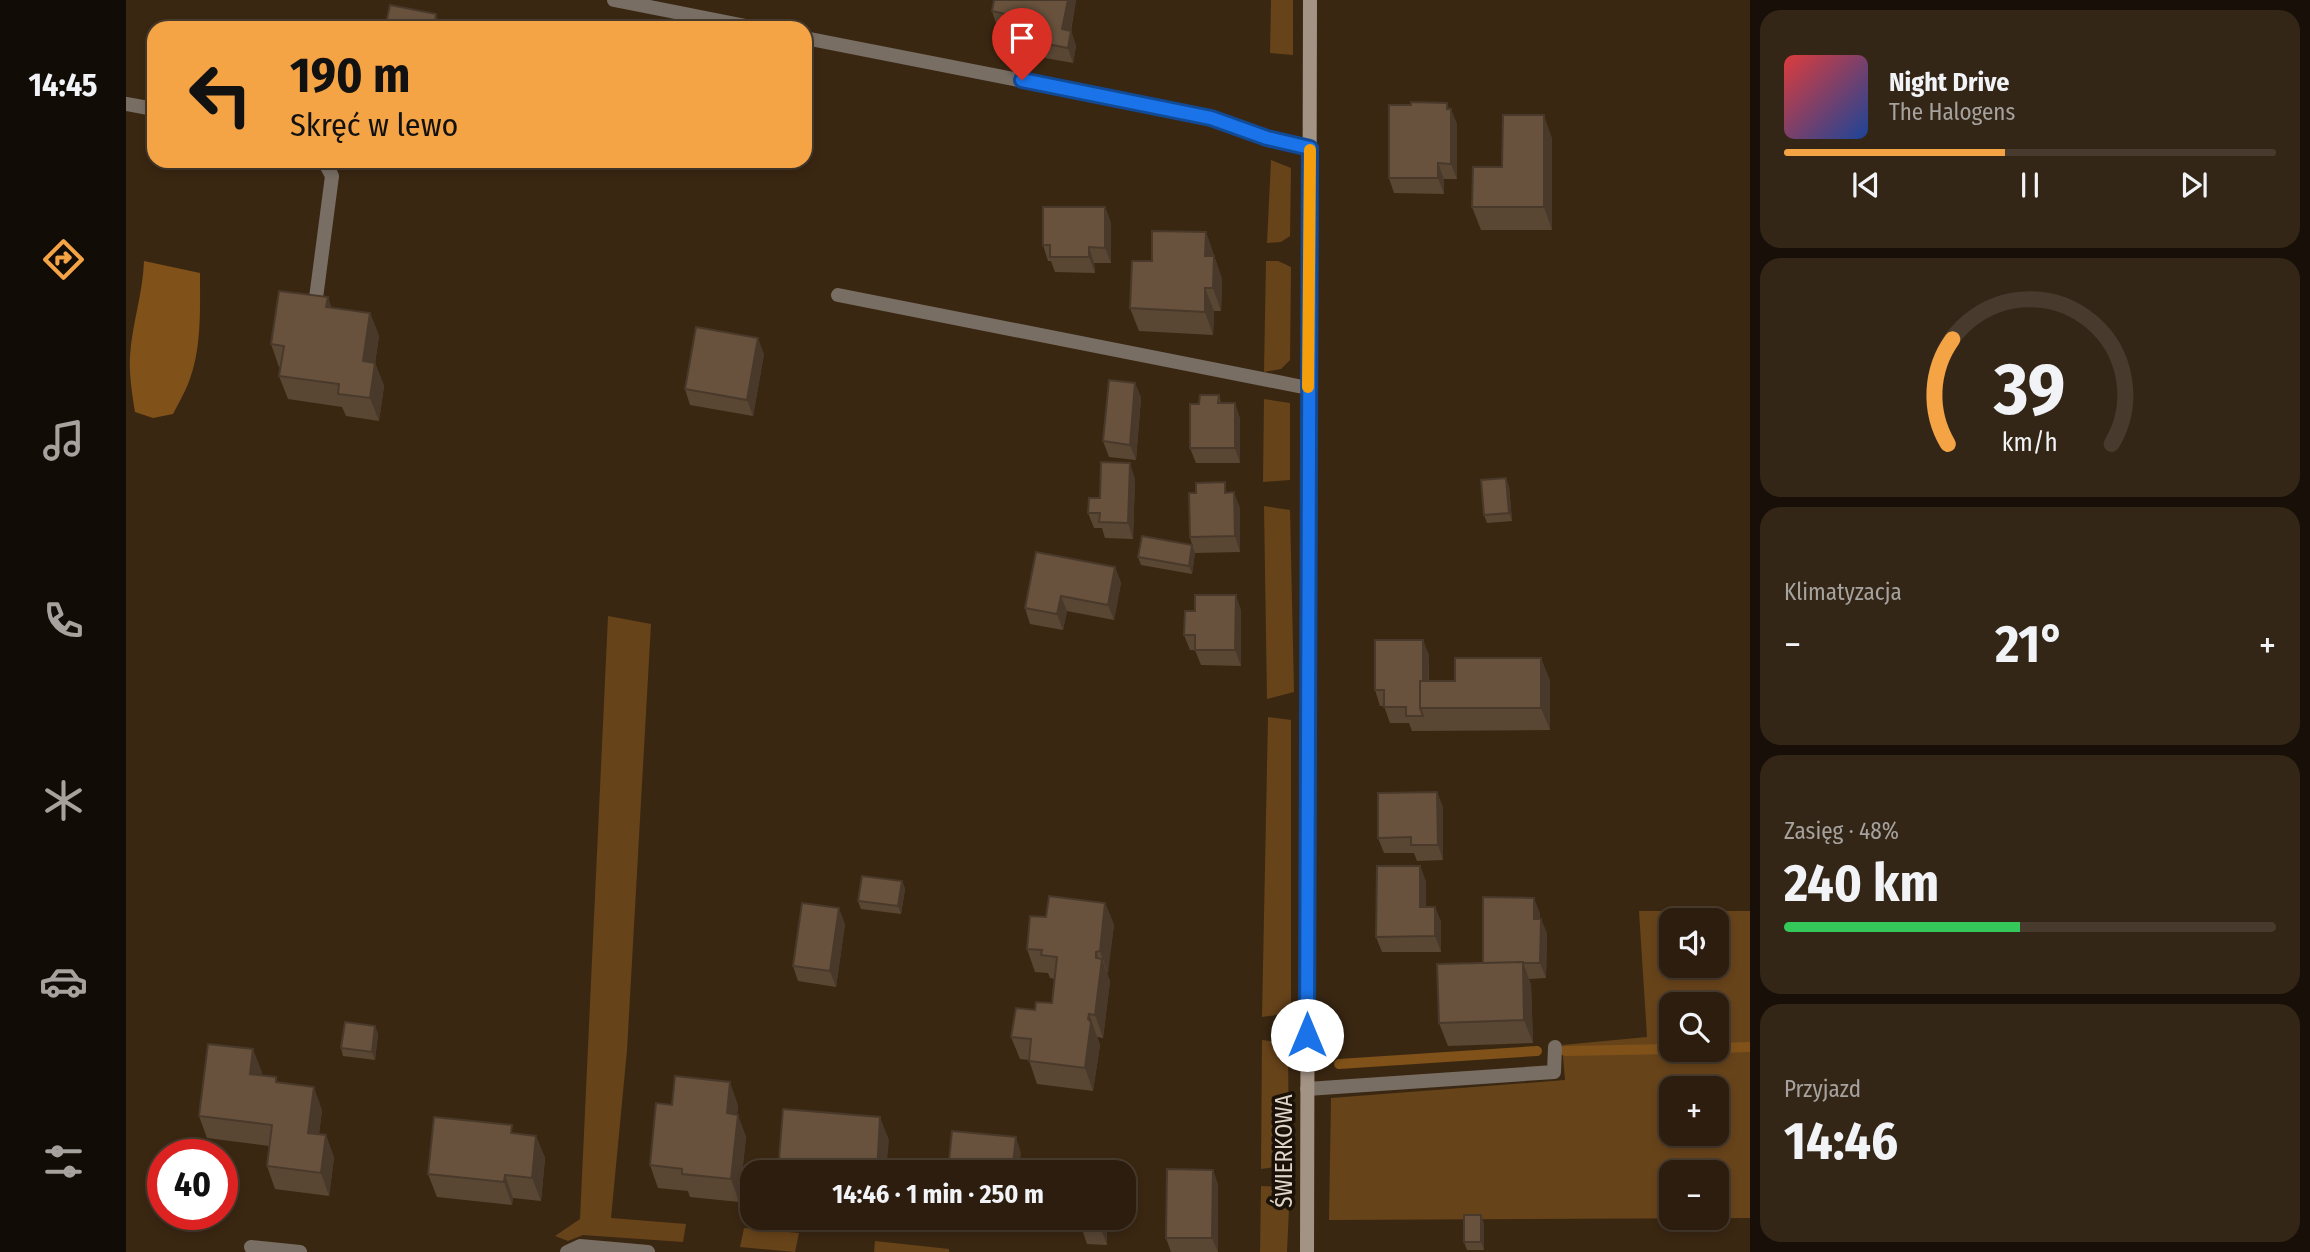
<!DOCTYPE html>
<html lang="pl">
<head>
<meta charset="utf-8">
<style>
	:root { --surface:#2c1d0e; --page:#342617; --text:#f1f3f6; --muted:#a6a29e; --line:#483b2e; --accent:#f4a444 }
	body { margin:0; font-family:"Fira Sans Condensed",sans-serif; background:var(--page); color:var(--text); height:100vh; display:flex; flex-direction:column; font-size:26px; white-space:nowrap }
	* { box-sizing:border-box; margin:0 }
	p { font-size:23px; color:var(--muted) }
	.icon { flex:none; width:38px; height:38px; fill:none; stroke:currentColor; stroke-width:2; stroke-linecap:round; stroke-linejoin:round }
	.map { position:relative; flex:1; overflow:hidden }
	.sheet { display:flex; flex-direction:column; gap:10px; padding:10px; background:#181008; width:560px }
	.sheet>* { flex:none }
	.hud { position:absolute; left:21px; top:21px; width:665px; height:147px; border-radius:21px; box-shadow:0 4px 10px #0003,0 0 0 2px var(--line); background:#f4a444; color:#111; overflow:hidden }
	.controls { position:absolute; left:1533px; top:908px; display:grid; gap:14px }
	.controls a { display:grid; place-items:center; width:70px; height:70px; border-radius:14px; background:var(--surface); box-shadow:0 4px 10px #0003,0 0 0 2px var(--line); font-size:35px }
	.speed { position:absolute; left:21px; top:1139px; display:flex; gap:14px; font-size:35px; font-weight:700; text-align:center }
	.speed>* { display:grid; place-content:center; width:91px; height:91px; border-radius:50%; background:var(--surface); box-shadow:0 4px 10px #0003,0 0 0 2px var(--line); line-height:1 }
	.speed .limit { border:10px solid #d22; background:#fff; color:#111 }
	.pin { position:absolute; display:grid; place-items:center; width:60px; height:60px; color:#fff; margin:-72px -30px; border-radius:50% 50% 50% 0; rotate:-45deg; box-shadow:0 0 7px #0007 }
	.pin .icon { rotate:45deg }
	.me { position:absolute; width:77px; margin:-38px; rotate:0deg; stroke-linejoin:round; filter:drop-shadow(0 0 5px #0008) }
	.turn { display:flex; align-items:center; gap:24px; height:147px; padding:0 28px; font-size:32px }
	.turn .icon { width:91px; height:91px; stroke-width:2.5 }
	.turn b { display:block; font-size:49px; line-height:60px }
	.big { font-size:52px; font-weight:700; line-height:1.1 }
	.sheet .widget { flex:1; display:flex; flex-direction:column; justify-content:center; gap:10px; min-width:0; padding:0 24px; border-radius:21px; background:var(--page) }
	.sheet .dial { align-items:center; gap:0 }
	.dial svg { height:182px; overflow:visible; fill:none; stroke:var(--line); stroke-width:7; stroke-linecap:round; text-anchor:middle }
	.dial text { fill:var(--text); stroke:none }
	.song { display:flex; align-items:center; gap:21px }
	.cover { width:84px; height:84px; border-radius:10px; background:linear-gradient(135deg,hsl(0 70% 55%),hsl(220 70% 35%)) }
	.played { height:7px; border-radius:4px; background:linear-gradient(90deg,var(--accent) 45%,var(--line) 45%) }
	.keys { display:flex; justify-content:space-around; direction:ltr }
	.heat { display:flex; justify-content:space-between; align-items:center; font-size:38px; direction:ltr }
	.charge { height:10px; border-radius:5px; background:linear-gradient(90deg,#34c759 48%,var(--line) 0) }
	.trip { position:absolute; left:614px; top:1160px; width:396px; height:70px; border-radius:21px; background:var(--surface); box-shadow:0 4px 10px #0003,0 0 0 2px var(--line); font-weight:700; line-height:70px; text-align:center }
	main { display:flex; flex:1; min-height:0 }
	.tabs { display:flex; flex-direction:column; width:126px; justify-content:space-around; align-items:center; background:#120c06; color:var(--muted) }
	.tabs .icon { width:49px; height:49px }
	.tabs .selected { color:var(--accent) }
	.tabs b { font-size:32px; color:var(--text) }
	.map>svg:first-child { display:block }
	.green { fill:#67431a; fill-rule:evenodd }
	.water { fill:#805219 }
	.lines { fill:none; stroke-linecap:round; stroke-linejoin:round }
	.stream { stroke:#805219; stroke-width:10 }
	.lane { stroke:#786e64; stroke-width:14 }
	.street { stroke:#786e64; stroke-width:14 }
	.secondary { stroke:#a39384; stroke-width:14 }
	.wall { fill:#594734 }
	.shaded-wall { fill:#49392b }
	.building { fill:#68523d; stroke:#49392b; stroke-width:2 }
	.route-casing { stroke:#114b97; stroke-width:18 }
	.route { stroke:#1a73e8; stroke-width:12 }
	.slow { stroke:#f59e0b; stroke-width:12 }
	.labels { text-anchor:middle; dominant-baseline:central; stroke-width:7; stroke-linejoin:round; paint-order:stroke }
	.street-label { font-size:23px; fill:#e2d5c9; stroke:#1a1209 }
</style>
</head>
<body>
<main>
<nav class="tabs">
<b>14:45</b>
<svg class="icon selected" aria-label="directions" viewBox="0 0 24 24"><path d="M12 3l9 9-9 9-9-9zM9 14v-3h6M13 9l2 2-2 2"/></svg>
<svg class="icon" aria-label="music" viewBox="0 0 24 24"><path d="M9 18V5l10-2v13"/><circle cx="6" cy="18" r="3"/><circle cx="16" cy="16" r="3"/></svg>
<svg class="icon" aria-label="phone" viewBox="0 0 24 24"><path d="M5 4h4l2 5-3 2q2 4 5 5l2-3 5 2v4C11 20 4 13 5 4z"/></svg>
<svg class="icon" aria-label="climate" viewBox="0 0 24 24"><path d="M12 3v18M4 7l16 10M4 17L20 7"/></svg>
<svg class="icon" aria-label="car" viewBox="0 0 24 24"><path d="M5 17H2v-5l4-1 3-4h7l3 4 3 1v5h-3M9 17h6M6 11h13"/><circle cx="7" cy="17" r="2"/><circle cx="17" cy="17" r="2"/></svg>
<svg class="icon" aria-label="filters" viewBox="0 0 24 24"><path d="M4 7h16M4 17h16"/><circle cx="9" cy="7" r="2"/><circle cx="15" cy="17" r="2"/></svg>
</nav>
<div class="map">
<svg width="1624" height="1252" viewBox="0 0 1624 1252">
	<rect width="100%" height="100%" fill="#3a2712"/>
	<path class="green" d="M1145,0H1167V55L1144,53Z
		M1145,160L1165,168L1164,236L1155,242L1141,243Z
		M1140,261H1152L1165,267L1164,360L1155,369L1138,372Z
		M1138,399L1164,403V480L1137,482Z
		M1138,506L1164,510L1168,692L1141,699Z
		M482,616L525,624L501,1050L485,1218L560,1224L557,1242L457,1235L442,1241L429,1236L454,1219Z
		M1142,717L1165,720V1013L1136,1017Z
		M1513,911H1624V1218L1203,1220L1205,1098L1439,1080L1436,1045L1521,1037ZM1545,920H1591V966H1545ZM1545,1004H1591V1050H1545ZM1545,1088H1591V1134H1545ZM1545,1172H1591V1218H1545Z
		M1136,1040L1162,1043L1163,1165L1135,1169Z
		M1135,1186L1164,1187L1161,1252H1134Z
		M618,1228L673,1233L669,1252L614,1247Z
		M749,1241L823,1249V1252H748Z"/>
	<path class="water" d="M18,261L74,273C74,309 76,350 62,384C58,394 52,404 47,414L27,418L9,412C6,393 3,375 4,356C6,324 17,293 18,261Z"/>
	<g class="lines">
		<path class="stream" d="M1591,1048L1624,1047
			M1439,1051L1545,1049
			M1213,1064L1411,1051"/>
		<path class="lane" d="M488,0L630,28
			M679,38L1085,118L1141,138L1184,148
			M0,104L28,109
			M712,295L1182,388
			M190,298L206,176L198,161
			M1181,1089L1428,1072L1429,1047"/>
		<path class="street" d="M125,1247L174,1252
			M441,1252L454,1246L522,1252"/>
		<path class="secondary" d="M1181,1252L1184,0"/>
	</g>
	<path class="wall" d="M868,0H950L945,31L950,46L947,63L902,55L897,39L883,36L881,28L871,27L866,11Z
		M1324,109L1331,124V179H1318V194L1268,193L1263,178Z
		M1426,138V230H1355L1346,207L1376,167Z
		M979,207L985,223V263H968L969,273L929,272L925,261H922L917,245Z
		M1080,232L1096,279L1095,311H1088L1087,335L1013,331L1004,308L1026,261Z
		M202,297L205,308L244,313L253,336L249,363L258,386L253,421L220,416L216,407L162,399L153,376L155,367H153L145,344Z
		M638,354L627,416L564,405L559,389Z
		M1009,383L1015,398L1010,460L983,457L977,441Z
		M1093,395L1095,403H1109L1114,419V463H1070L1064,448L1073,404Z
		M1009,479L1007,539L979,538L976,528H968L962,513L974,498Z
		M1383,486L1386,521L1361,523L1358,515Z
		M1103,493L1114,508V552L1069,553L1066,574L1015,565L1012,557L1066,545L1064,537Z
		M989,567L995,583L988,620L941,611L937,630L904,624L899,608Z
		M1110,595L1115,611V666L1075,665L1069,650H1064L1058,635L1069,611Z
		M1297,640L1303,656V681L1424,680V730L1286,731L1283,723H1264L1258,706H1254L1249,690Z
		M1311,792L1317,808V860L1291,861L1288,853H1258L1252,838Z
		M1294,866L1300,882V907H1309L1315,922V952H1256L1250,937Z
		M776,881L779,889L775,914L735,909L732,901Z
		M979,903L988,925L981,974L984,981L977,1038L971,1037L974,1045L967,1091L911,1084L903,1060L894,1059L885,1037L909,1010L926,1003L929,979L924,978L922,973L909,972L901,949L920,917Z
		M1414,913V919H1415L1421,934L1420,978L1403,979L1405,985L1407,1043L1322,1046L1313,1023L1357,963Z
		M719,924L710,987L672,981L667,966Z
		M249,1026L252,1034L249,1060L217,1056L215,1048Z
		M136,1072L135,1076L150,1077L152,1083L196,1110L193,1134L200,1135L208,1158L203,1196L149,1189L141,1166L143,1146L81,1138L73,1116Z
		M546,1105H612L611,1114L620,1137L613,1202L564,1197L562,1191L532,1188L524,1165Z
		M389,1133L410,1136L419,1158L415,1201L387,1198L386,1205L311,1197L302,1174Z
		M1087,1170L1092,1185V1252H1045L1040,1238Z
		M860,1218H898L897,1224L860,1221Z
		M956,1218H994V1228H981V1245L961,1244L956,1229Z
		M1358,1223V1250H1341L1338,1242Z"/>
	<path class="shaded-wall" d="M942,0H950L942,45L936,29Z
		M310,14L315,28L309,23Z
		M945,31L950,46L947,63L942,48Z
		M1321,103L1325,113V109L1331,124V179L1325,164Z
		M1418,115L1426,138V230L1418,207Z
		M1312,163L1318,179V194L1312,178Z
		M979,207L985,223V263L979,248Z
		M1080,232L1096,279L1095,311L1087,288L1079,256Z
		M963,247L968,263L969,273L963,257Z
		M1079,288L1088,311L1087,335L1079,312Z
		M202,297L210,320L200,307Z
		M244,313L253,336L246,384L237,361Z
		M632,338L638,354L627,416L621,400Z
		M249,363L258,386L253,421L244,398Z
		M1009,383L1015,398L1010,460L1004,445Z
		M1109,403L1114,419V463L1109,448Z
		M1004,463L1009,479L1007,539L1002,523Z
		M1380,478L1383,486L1386,521L1383,513Z
		M1108,492L1114,508V552L1109,536Z
		M1066,545L1069,553L1066,574L1063,566Z
		M989,567L995,583L988,620L982,605Z
		M1110,595L1115,611V666L1109,650Z
		M935,596L941,611L937,630L931,614Z
		M1297,640L1303,656L1302,708H1297Z
		M1415,658L1424,680V730L1415,708Z
		M1311,792L1317,808V860L1312,845Z
		M1294,866L1300,882V923L1294,907Z
		M776,881L779,889L775,914L772,906Z
		M1408,898L1414,913V934L1408,919Z
		M979,903L988,925L982,974L974,951Z
		M1309,907L1315,922V952L1309,936Z
		M713,908L719,924L710,987L704,971Z
		M1415,919L1421,934L1420,978L1414,963Z
		M970,952L975,966L976,959L984,981L977,1038L969,1015Z
		M1397,962L1405,985L1407,1043L1398,1020Z
		M963,1014L974,1045L967,1091L959,1068Z
		M249,1026L252,1034L249,1060L246,1052Z
		M127,1049L136,1072L132,1097L124,1074Z
		M604,1082L612,1105L609,1136L601,1113Z
		M188,1087L196,1110L190,1156L182,1133Z
		M612,1115L620,1137L613,1202L605,1179Z
		M754,1117L763,1140L760,1172H751Z
		M200,1135L208,1158L203,1196L195,1173Z
		M410,1136L419,1158L415,1201L406,1178Z
		M890,1137L895,1153L893,1172H886Z
		M1087,1170L1092,1185V1252L1086,1238Z
		M379,1175L387,1198L386,1205L378,1182Z
		M1355,1215L1358,1223V1250L1355,1242Z
		M975,1218H977L981,1228V1245L975,1229Z
		M991,1218H994V1228Z"/>
	<path class="building" d="M868,0H942L936,29L945,31L942,48L896,39L899,25L878,21L879,14L866,11Z
		M264,5L310,14L309,23L324,26L323,28H259Z
		M1285,102L1321,103V109H1325V164L1312,163V178H1263V105H1285Z
		M1377,115H1418V207H1346L1347,167H1376Z
		M917,207H979V248L963,247V257H924V245H917Z
		M1026,231L1080,232L1079,256H1088L1087,288H1079V312L1004,308L1006,261H1026Z
		M153,291L202,297L200,307L244,313L237,361L249,363L244,398L212,394L213,384L153,376L158,346L145,344Z
		M570,327L632,338L621,400L559,389Z
		M983,380L1009,383L1004,445L977,441Z
		M1074,395H1093L1092,403H1109V448H1064V404H1073Z
		M975,462L1004,463L1002,523L973,522L974,513H962L963,498H974Z
		M1380,478L1383,513L1358,515L1355,480Z
		M1099,482V493L1108,492L1109,536L1064,537L1063,493H1070V483Z
		M1016,536L1066,545L1063,566L1012,557Z
		M910,552L989,567L982,605L935,596L931,614L899,608Z
		M1069,595H1110L1109,650H1069V635H1058L1059,611H1069Z
		M1249,640H1297V681H1294V708L1297,716H1280V707H1258V690H1249Z
		M1329,658H1415V708H1294V681H1329Z
		M1311,792L1312,845H1285V837L1252,838V793Z
		M1251,866H1294V907H1309V936L1250,937Z
		M736,876L776,881L772,906L732,901Z
		M923,896L979,903L974,951L970,952V958L976,959L969,1015L963,1014L962,1019L965,1022L959,1068L903,1061L905,1039L885,1037L890,1008L909,1010L910,1002L926,1003L931,957L915,955L916,950L901,949L904,916L920,917Z
		M1357,897L1408,898V919H1415L1414,963H1397V962L1357,963Z
		M676,903L713,908L704,971L667,966Z
		M1397,962L1398,1020L1313,1023L1311,964Z
		M219,1022L249,1026L246,1052L215,1048Z
		M82,1044L127,1049L124,1074L150,1077V1082L188,1087L182,1133L200,1135L195,1173L141,1166L146,1125L73,1116Z
		M549,1076L604,1082L601,1113L612,1115L605,1179L556,1174V1169L524,1165L530,1103L546,1105Z
		M657,1109L754,1117L751,1172H652Z
		M308,1117L386,1125L385,1133L410,1136L406,1178L379,1175L378,1182L302,1174Z
		M826,1131L890,1137L886,1172H888H822Z
		M1041,1169L1087,1170L1086,1238H1040Z
		M1338,1215H1355V1242H1338Z
		M956,1218H975V1229H956Z"/>
	<g class="lines">
		<defs>
			<path id="route" d="M896,80L1085,118L1141,138L1184,148L1181,1035"/>
		</defs>
		<use href="#route" class="route-casing"/>
		<use href="#route" class="route"/>
		<path class="slow" d="M1182,387L1184,150"/>
	</g>
	<g class="labels">
		<g class="street-label">
			<text transform="translate(1158 1151) rotate(-90)">ŚWIERKOWA</text>
		</g>
	</g>
</svg>
<div class="controls">
<a><svg class="icon" aria-label="sound" viewBox="0 0 24 24"><path d="M4 9h4l5-4v14l-5-4H4zM17 9q2 3 0 6"/></svg></a>
<a><svg class="icon" aria-label="search" viewBox="0 0 24 24"><circle cx="10" cy="10" r="6"/><path d="M15 15l6 6"/></svg></a>
<a>+</a>
<a>−</a>
</div>
<div class="speed"><div class="limit">40</div></div>
<div class="pin" style="left:896px;top:80px;background:#d93025"><svg class="icon" aria-label="arrive" viewBox="0 0 24 24"><path d="M6 21V4h12l-3 4 3 4H6"/></svg></div>
<svg class="me" style="left:1181px;top:1035px" viewBox="-20 -20 40 40"><circle r="19" fill="#fff"/><path d="M0-13L10 11 0 6-10 11z" fill="#1a73e8"/></svg>
<div class="trip">14:46 · 1 min · 250 m</div>
<div class="hud">
<div class="turn"><svg class="icon" aria-label="left" viewBox="0 0 24 24"><path d="M17 20v-9H6M10 6l-5 5 5 5"/></svg><div><b>190 m</b>Skręć w lewo</div></div>
</div>
</div>
<section class="sheet">
<div class="widget">
<div class="song"><i class="cover"></i><div><b>Night Drive</b><p>The Halogens</p></div></div>
<div class="played"></div>
<div class="keys"><svg class="icon" aria-label="previous" viewBox="0 0 24 24"><path d="M18 5L8 12l10 7zM5 5v14"/></svg><svg class="icon" aria-label="pause" viewBox="0 0 24 24"><path d="M8 5v14M16 5v14"/></svg><svg class="icon" aria-label="next" viewBox="0 0 24 24"><path d="M6 5l10 7-10 7zM19 5v14"/></svg></div>
</div>
<div class="widget dial"><svg viewBox="0 0 100 80">
<path d="M14 69A42 42 0 1 1 86 69"/>
<path d="M14 69A42 42 0 0 1 16 23" stroke="#f4a444"/>
<text x="50" y="56" font-size="32" font-weight="700">39</text>
<text x="50" y="72" font-size="11">km/h</text>
</svg></div>
<div class="widget"><p>Klimatyzacja</p>
<div class="heat"><a>−</a><b class="big">21°</b><a>+</a></div>
</div>
<div class="widget"><p>Zasięg · 48%</p><b class="big">240 km</b><div class="charge"></div></div>
<div class="widget"><p>Przyjazd</p><b class="big">14:46</b></div>
</section>
</main>
</body>
</html>
